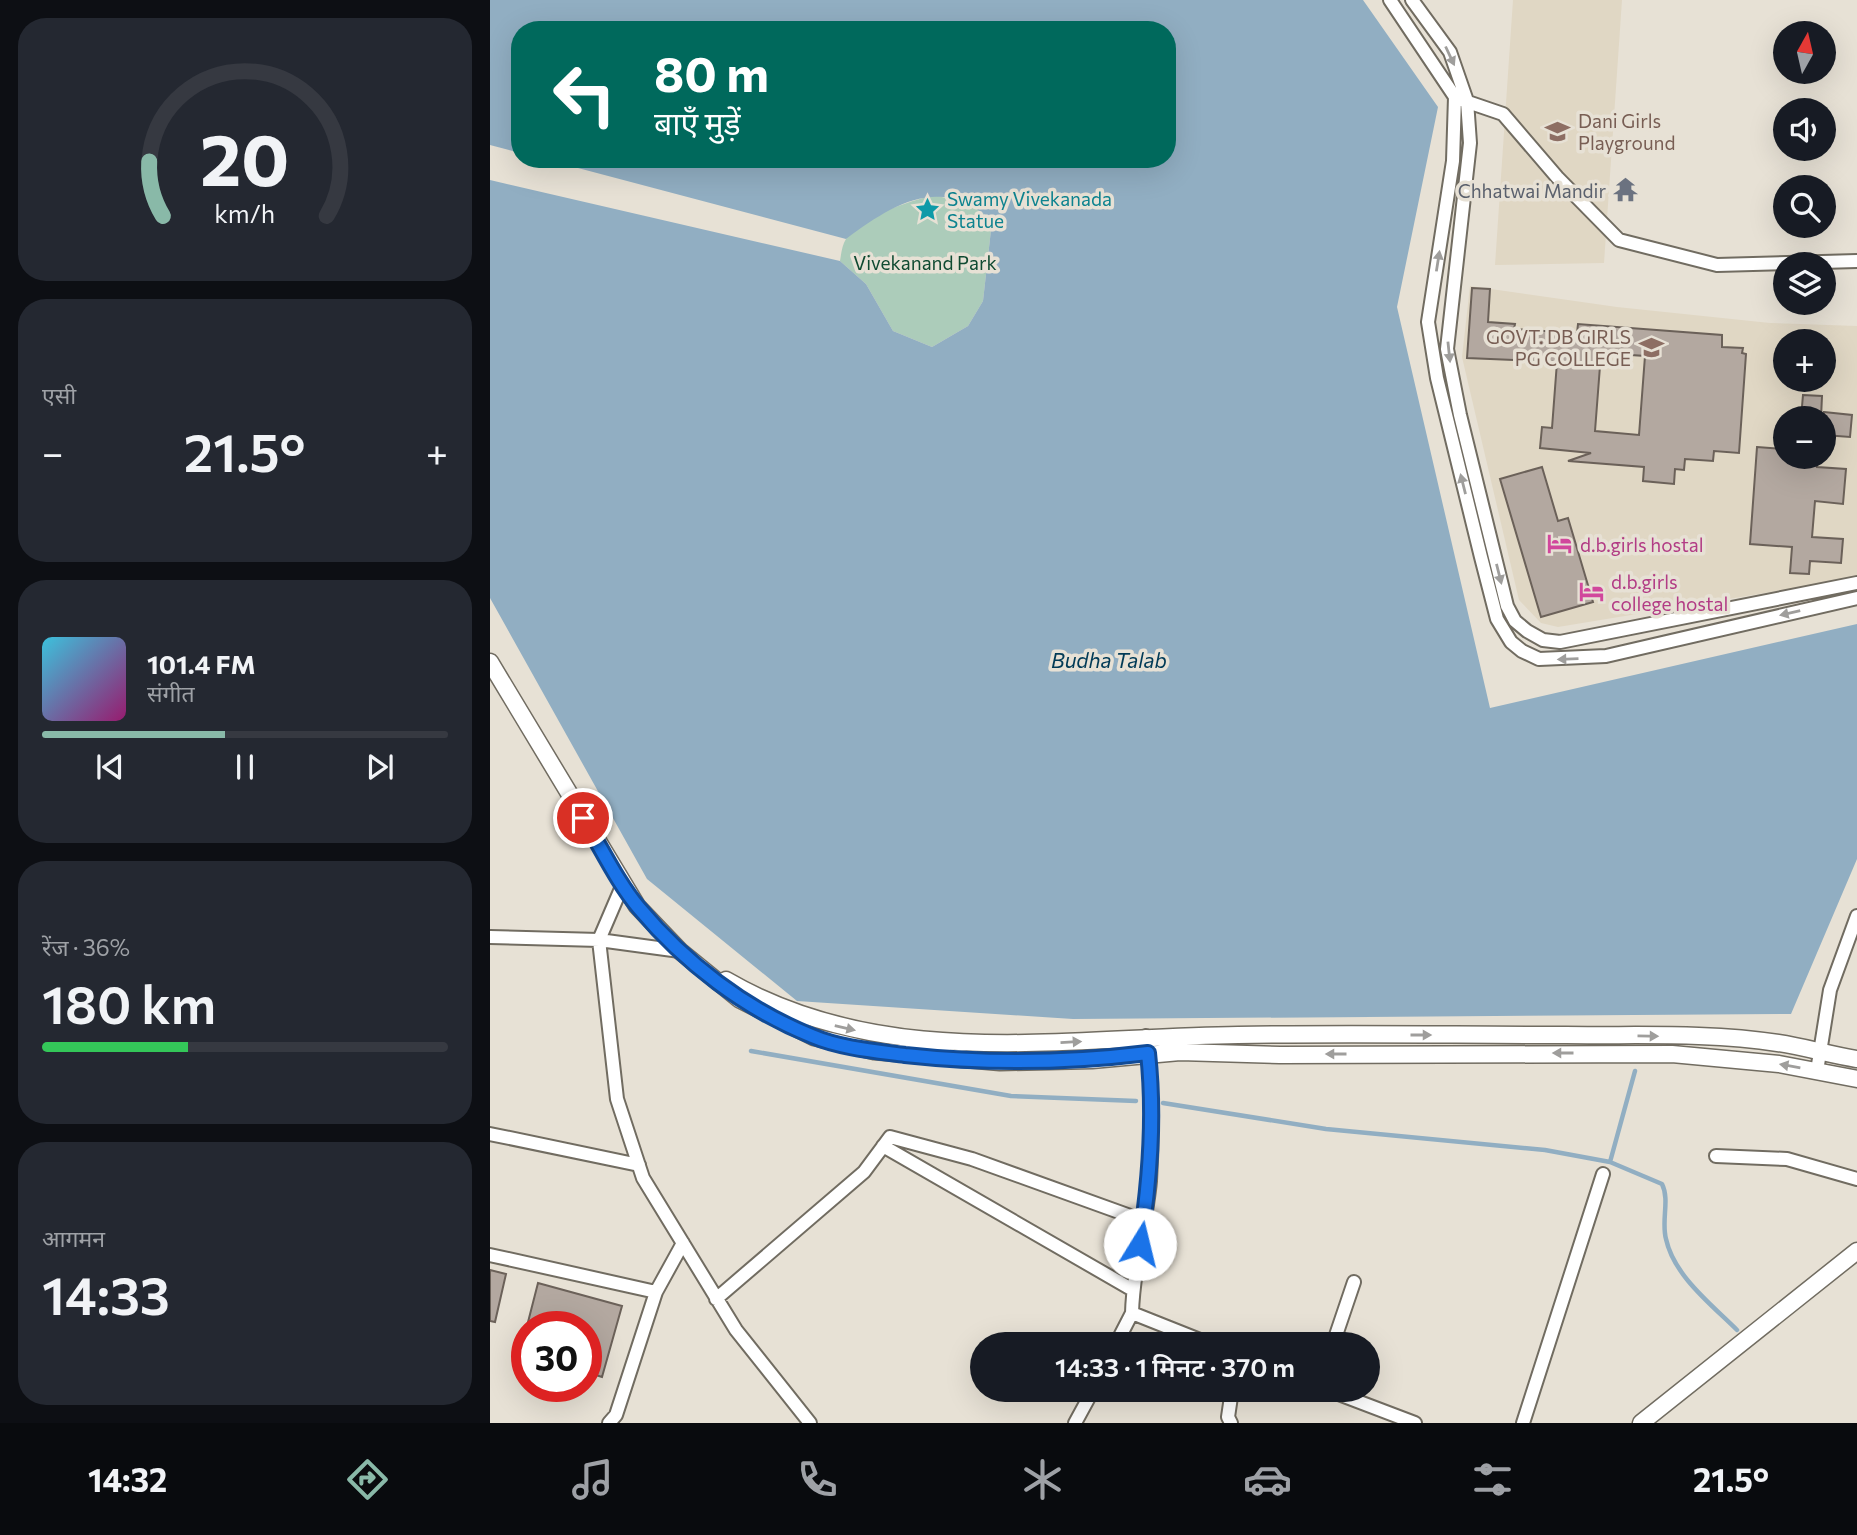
<!DOCTYPE html>
<html lang="hi">
<head>
<meta charset="utf-8">
<style>
	:root { --surface:#171b24; --page:#242831; --text:#f1f3f6; --muted:#9ea1a6; --line:#363941; --accent:#89b9a8 }
	body { margin:0; font-family:Commissioner,"Noto Sans Devanagari",sans-serif; background:var(--page); color:var(--text); height:100vh; display:flex; flex-direction:column; font-size:26px; white-space:nowrap }
	* { box-sizing:border-box; margin:0 }
	p { font-size:23px; color:var(--muted) }
	.icon { flex:none; width:38px; height:38px; fill:none; stroke:currentColor; stroke-width:2; stroke-linecap:round; stroke-linejoin:round }
	.map { position:relative; flex:1; overflow:hidden }
	.panel { display:flex; flex-direction:column; gap:18px; padding:18px; background:#0d0f14; width:490px }
	.panel>* { flex:none }
	.hud { position:absolute; left:21px; top:21px; width:665px; height:147px; border-radius:28px; box-shadow:0 7px 28px #0002; background:#00695c; color:#fff; overflow:hidden }
	.needle { width:46px; rotate:8deg }
	.controls { position:absolute; left:1283px; top:21px; display:grid; gap:14px }
	.controls a { display:grid; place-items:center; width:63px; height:63px; border-radius:50%; background:var(--surface); box-shadow:0 7px 28px #0002; font-size:35px }
	.speed { position:absolute; left:21px; top:1311px; display:flex; gap:14px; font-size:35px; font-weight:700; text-align:center }
	.speed>* { display:grid; place-content:center; width:91px; height:91px; border-radius:50%; background:var(--surface); box-shadow:0 7px 28px #0002; line-height:1 }
	.speed .limit { border:10px solid #d22; background:#fff; color:#111 }
	.pin { position:absolute; display:grid; place-items:center; width:60px; height:60px; color:#fff; margin:-30px; border:4px solid #fff; border-radius:50%; box-shadow:0 2px 7px #0007 }
	.me { position:absolute; width:77px; margin:-38px; rotate:9deg; stroke-linejoin:round; filter:drop-shadow(0 0 5px #0008) }
	.turn { display:flex; align-items:center; gap:24px; height:147px; padding:0 28px; font-size:32px }
	.turn .icon { width:91px; height:91px; stroke-width:2.5 }
	.turn b { display:block; font-size:49px; line-height:60px }
	.big { font-size:52px; font-weight:600; line-height:1.1 }
	.panel .widget { flex:1; display:flex; flex-direction:column; justify-content:center; gap:10px; min-width:0; padding:0 24px; border-radius:28px; background:var(--page) }
	.panel .dial { align-items:center; gap:0 }
	.dial svg { height:182px; overflow:visible; fill:none; stroke:var(--line); stroke-width:7; stroke-linecap:round; text-anchor:middle }
	.dial text { fill:var(--text); stroke:none }
	.song { display:flex; align-items:center; gap:21px }
	.cover { width:84px; height:84px; border-radius:10px; background:linear-gradient(135deg,hsl(190 70% 55%),hsl(320 70% 35%)) }
	.played { height:7px; border-radius:4px; background:linear-gradient(90deg,var(--accent) 45%,var(--line) 45%) }
	.keys { display:flex; justify-content:space-around; direction:ltr }
	.heat { display:flex; justify-content:space-between; align-items:center; font-size:38px; direction:ltr }
	.charge { height:10px; border-radius:5px; background:linear-gradient(90deg,#34c759 36%,var(--line) 0) }
	.trip { position:absolute; left:480px; top:1332px; width:410px; height:70px; border-radius:35px; background:var(--surface); box-shadow:0 7px 28px #0002; font-weight:600; line-height:70px; text-align:center }
	.dock { display:flex; height:112px; justify-content:space-around; align-items:center; background:#090b0e; color:var(--muted) }
	.dock .icon { width:49px; height:49px }
	.dock .current { color:var(--accent) }
	.dock b { font-size:32px; color:var(--text) }
	main { display:flex; flex:1; min-height:0 }
	.map>svg:first-child { display:block }
	.built { fill:#e0d7c4; fill-rule:evenodd }
	.green { fill:#acccba }
	.water { fill:#91aec2 }
	.lines { fill:none; stroke-linecap:round; stroke-linejoin:round }
	.stream { stroke:#91aec2; stroke-width:4.5 }
	.building { fill:#b3a8a0; stroke:#6b6159; stroke-width:2; fill-rule:evenodd }
	.minor-casing { stroke:#716c61; stroke-width:16 }
	.tertiary-casing { stroke:#716c61; stroke-width:19 }
	.minor { stroke:#fff; stroke-width:12 }
	.tertiary { stroke:#fff; stroke-width:16 }
	.oneway { fill:#9f9e9c }
	.route-casing { stroke:#114b97; stroke-width:18 }
	.route { stroke:#1a73e8; stroke-width:12 }
	.labels { text-anchor:middle; dominant-baseline:central; stroke-width:7; stroke-linejoin:round; paint-order:stroke }
	.education-label { font-size:19px; fill:#785e54; stroke:#e7e1d5; text-anchor:start }
	.worship-label { font-size:19px; fill:#5b616d; stroke:#e7e1d5; text-anchor:end }
	.culture-label { font-size:19px; fill:#0d838f; stroke:#e7e1d5; text-anchor:start }
	.park-label { font-size:19px; fill:#0f4a31; stroke:#e7e1d5 }
	.hotel-label { font-size:19px; fill:#b23c85; stroke:#e7e1d5; text-anchor:start }
	.water-label { font-size:21px; font-style:italic; fill:#003a56; stroke:#e7e1d5 }
</style>
</head>
<body>
<main>
<section class="panel">
<div class="widget dial"><svg viewBox="0 0 100 80">
<path d="M14 69A42 42 0 1 1 86 69"/>
<path d="M14 69A42 42 0 0 1 8 45" stroke="#89b9a8"/>
<text x="50" y="56" font-size="32" font-weight="700">20</text>
<text x="50" y="72" font-size="11">km/h</text>
</svg></div>
<div class="widget"><p>एसी</p>
<div class="heat"><a>−</a><b class="big">21.5°</b><a>+</a></div>
</div>
<div class="widget">
<div class="song"><i class="cover"></i><div><b>101.4 FM</b><p>संगीत</p></div></div>
<div class="played"></div>
<div class="keys"><svg class="icon" aria-label="previous" viewBox="0 0 24 24"><path d="M18 5L8 12l10 7zM5 5v14"/></svg><svg class="icon" aria-label="pause" viewBox="0 0 24 24"><path d="M8 5v14M16 5v14"/></svg><svg class="icon" aria-label="next" viewBox="0 0 24 24"><path d="M6 5l10 7-10 7zM19 5v14"/></svg></div>
</div>
<div class="widget"><p>रेंज · 36%</p><b class="big">180 km</b><div class="charge"></div></div>
<div class="widget"><p>आगमन</p><b class="big">14:33</b></div>
</section>
<div class="map">
<svg width="1367" height="1423" viewBox="0 0 1367 1423">
	<rect width="100%" height="100%" fill="#e7e1d5"/>
	<path class="built" d="M1023,0H1132L1114,263L1005,265Z
		M980,286L1127,307L1280,323L1367,326V578L1068,627L1051,623L1029,600L972,357ZM1295,341H1334V380H1295ZM1295,418H1334V457H1295Z"/>
	<path class="green" d="M444,195L483,205L502,221L493,301L478,326L442,347L403,331L376,284L350,261C351,255 352,245 356,239C369,217 420,201 444,195Z"/>
	<path class="water" d="M0,0H873L948,107L907,307L1000,708L1367,624V859L1301,1014L583,1019L307,1001L157,879L0,598V180L350,261L376,284L403,331L442,347L478,326L493,301L502,221C451,174 403,204 356,239L54,159H677V30H30V153L0,145Z"/>
	<g class="lines">
		<path class="stream" d="M261,1051L521,1096L646,1101
			M673,1103L836,1129L1055,1150L1120,1162L1172,1184C1180,1200 1171,1221 1176,1239C1184,1276 1222,1305 1247,1330
			M1120,1162L1145,1071"/>
	</g>
	<path class="building" d="M982,288L1000,289L998,322L1025,324L1024,329L1087,333L1088,324L1232,335V347L1253,348L1252,353L1256,354L1249,453L1224,451L1223,461L1195,459L1194,470L1185,469L1184,484L1153,481L1154,467L1078,461L1101,453L1050,448L1052,427L1062,428L1067,362L977,358ZM1111,353L1155,356L1149,435L1105,431Z
		M1313,395L1332,396L1331,418H1311Z
		M1334,412L1362,415L1360,437L1334,435Z
		M1267,447L1295,449V457H1328L1327,467L1356,469L1353,504L1325,501L1322,537L1353,539L1351,563L1320,561L1319,574L1300,573L1302,547L1260,544Z
		M1052,467L1068,521L1078,518L1103,602L1051,617L1010,479Z
		M0,1270L16,1274L5,1322L0,1321Z
		M48,1283L132,1306L112,1377L96,1372V1326H37Z"/>
	<g class="lines">
		<defs>
			<path id="minor" d="M900,0L965,97L963,161L938,322L947,378L991,557L1007,619L1021,642L1032,651L1049,659L1116,656L1367,598
				M922,0L960,52L977,101L980,143L957,349L970,415L1017,606L1025,621L1037,631L1053,640L1070,642L1367,583
				M972,100L1013,114L1067,177L1129,240L1227,265L1367,261
				M133,884L109,940L127,1099L153,1178L246,1330L320,1423
				M0,937L109,940L190,951
				M656,1036C662,1084 663,1132 660,1181C656,1225 643,1268 642,1313L720,1344
				M1327,1071L1340,990L1367,916
				M0,1134L149,1165
				M393,1146L643,1290
				M1226,1156L1297,1159L1367,1179
				M0,1255L166,1292
				M226,1299L374,1172L400,1137L482,1159L654,1221
				M626,1344L642,1313
				M843,1344L864,1282
				M838,1390L925,1423
				M119,1423L126,1415L166,1292L193,1243
				M585,1423L603,1390
				M741,1423L738,1417L742,1390
				M1033,1423L1113,1174"/>
			<path id="tertiary" d="M0,662L147,906L190,951L249,999L324,1037L384,1051L510,1062L602,1060L690,1052L790,1055L1182,1054L1289,1064L1367,1079
				M236,980C395,1072 573,1037 748,1035C857,1033 966,1035 1076,1035C1145,1036 1219,1032 1288,1043C1315,1047 1341,1055 1367,1059
				M1151,1423L1367,1251"/>
		</defs>
		<use href="#minor" class="minor-casing"/>
		<use href="#tertiary" class="tertiary-casing"/>
		<use href="#minor" class="minor"/>
		<use href="#tertiary" class="tertiary"/>
	</g>
	<defs><path id="oneway-solid" d="M-6-.8H1V-3.2L6.5 0L1 3.2V.8H-6Z" transform="scale(1.75)"/></defs>
	<g class="oneway">
		<use href="#oneway-solid" transform="translate(960 56) rotate(65)"/>
		<use href="#oneway-solid" transform="translate(948 261) rotate(-81)"/>
		<use href="#oneway-solid" transform="translate(959 352) rotate(84)"/>
		<use href="#oneway-solid" transform="translate(973 484) rotate(-104)"/>
		<use href="#oneway-solid" transform="translate(1009 574) rotate(76)"/>
		<use href="#oneway-solid" transform="translate(1300 613) rotate(167)"/>
		<use href="#oneway-solid" transform="translate(1078 659) rotate(178)"/>
		<use href="#oneway-solid" transform="translate(355 1028) rotate(13)"/>
		<use href="#oneway-solid" transform="translate(931 1035)"/>
		<use href="#oneway-solid" transform="translate(1158 1036) rotate(1)"/>
		<use href="#oneway-solid" transform="translate(581 1042) rotate(-3)"/>
		<use href="#oneway-solid" transform="translate(1073 1053) rotate(-180)"/>
		<use href="#oneway-solid" transform="translate(846 1054) rotate(180)"/>
		<use href="#oneway-solid" transform="translate(1300 1066) rotate(-170)"/>
	</g>
	<g class="lines">
		<defs>
			<path id="route" d="M93,818C111,847 127,882 149,908C195,963 255,1009 322,1036C350,1048 385,1051 415,1055C497,1064 577,1063 658,1053C665,1118 660,1180 650,1244"/>
		</defs>
		<use href="#route" class="route-casing"/>
		<use href="#route" class="route"/>
	</g>
	<defs>
		<symbol id="university-bare" viewBox="-9 -9 18 18"><path d="M0-5L7-2L0 1L-7-2ZM-4 1L0 2.5L4 1V4Q0 6-4 4Z" fill="#8d6e63" stroke="#e7e1d5" stroke-width="2.5" paint-order="stroke"/></symbol>
		<symbol id="temple-bare" viewBox="-9 -9 18 18"><path d="M0-6L5-2H3V0L6.5 2.5H4V6H1.5V3h-3V6H-4V2.5H-6.5L-3 0V-2H-5Z" fill="#6b7280" stroke="#e7e1d5" stroke-width="2.5" paint-order="stroke"/></symbol>
		<symbol id="sight-bare" viewBox="-9 -9 18 18"><path d="M0-6L1.8-2.2L6-1.7L2.9 1.2L3.7 5.4L0 3.3L-3.7 5.4L-2.9 1.2L-6-1.7L-1.8-2.2Z" fill="#0f9aa8" stroke="#e7e1d5" stroke-width="2.5" paint-order="stroke"/></symbol>
		<symbol id="hotel-bare" viewBox="-9 -9 18 18"><path d="M-6-4.5h1.5V1H6V5H4.5V3h-9V5H-6ZM-4 0a1.8 1.8 0 1 1 3.6 0ZM.5 0V-2.5h3Q6-2.5 6 0Z" fill="#d1479c" stroke="#e7e1d5" stroke-width="2.5" paint-order="stroke"/></symbol>
	</defs>
	<g fill-rule="evenodd">
		<use href="#university-bare" x="1050" y="114" width="35" height="35"/>
		<use href="#temple-bare" x="1118" y="172" width="35" height="35"/>
		<use href="#sight-bare" x="420" y="192" width="35" height="35"/>
		<use href="#university-bare" x="1144" y="330" width="35" height="35"/>
		<use href="#hotel-bare" x="1052" y="526" width="35" height="35"/>
		<use href="#hotel-bare" x="1084" y="574" width="35" height="35"/>
	</g>
	<g class="labels">
		<g class="education-label">
			<text x="1088" y="120">Dani Girls<tspan x="1088" dy="22">Playground</tspan></text>
			<text x="1141" y="336" text-anchor="end">GOVT. DB GIRLS<tspan x="1141" dy="22">PG COLLEGE</tspan></text>
		</g>
		<g class="worship-label">
			<text x="1116" y="190">Chhatwai Mandir</text>
		</g>
		<g class="culture-label">
			<text x="457" y="198">Swamy Vivekanada<tspan x="457" dy="22">Statue</tspan></text>
		</g>
		<g class="park-label">
			<text x="435" y="262">Vivekanand Park</text>
		</g>
		<g class="hotel-label">
			<text x="1090" y="544">d.b.girls hostal</text>
			<text x="1121" y="581">d.b.girls<tspan x="1121" dy="22">college hostal</tspan></text>
		</g>
		<g class="water-label">
			<text x="619" y="659">Budha Talab</text>
		</g>
	</g>
</svg>
<div class="controls">
<a><svg class="needle" viewBox="-14 -14 28 28"><path d="M0-13l5 13h-10z" fill="#e53935"/><path d="M0 13l5-13h-10z" fill="#9ea1a6"/></svg></a>
<a><svg class="icon" aria-label="sound" viewBox="0 0 24 24"><path d="M4 9h4l5-4v14l-5-4H4zM17 9q2 3 0 6"/></svg></a>
<a><svg class="icon" aria-label="search" viewBox="0 0 24 24"><circle cx="10" cy="10" r="6"/><path d="M15 15l6 6"/></svg></a>
<a><svg class="icon" aria-label="layers" viewBox="0 0 24 24"><path d="M12 4l9 5-9 5-9-5zM3 14l9 5 9-5"/></svg></a>
<a>+</a>
<a>−</a>
</div>
<div class="speed"><div class="limit">30</div></div>
<div class="pin" style="left:93px;top:818px;background:#d93025"><svg class="icon" aria-label="arrive" viewBox="0 0 24 24"><path d="M6 21V4h12l-3 4 3 4H6"/></svg></div>
<svg class="me" style="left:650px;top:1244px" viewBox="-20 -20 40 40"><circle r="19" fill="#fff"/><path d="M0-13L10 11 0 6-10 11z" fill="#1a73e8"/></svg>
<div class="trip">14:33 · 1 मिनट · 370 m</div>
<div class="hud">
<div class="turn"><svg class="icon" aria-label="left" viewBox="0 0 24 24"><path d="M17 20v-9H6M10 6l-5 5 5 5"/></svg><div><b>80 m</b>बाएँ मुड़ें</div></div>
</div>
</div>
</main>
<nav class="dock">
<b>14:32</b>
<svg class="icon current" aria-label="directions" viewBox="0 0 24 24"><path d="M12 3l9 9-9 9-9-9zM9 14v-3h6M13 9l2 2-2 2"/></svg>
<svg class="icon" aria-label="music" viewBox="0 0 24 24"><path d="M9 18V5l10-2v13"/><circle cx="6" cy="18" r="3"/><circle cx="16" cy="16" r="3"/></svg>
<svg class="icon" aria-label="phone" viewBox="0 0 24 24"><path d="M5 4h4l2 5-3 2q2 4 5 5l2-3 5 2v4C11 20 4 13 5 4z"/></svg>
<svg class="icon" aria-label="climate" viewBox="0 0 24 24"><path d="M12 3v18M4 7l16 10M4 17L20 7"/></svg>
<svg class="icon" aria-label="car" viewBox="0 0 24 24"><path d="M5 17H2v-5l4-1 3-4h7l3 4 3 1v5h-3M9 17h6M6 11h13"/><circle cx="7" cy="17" r="2"/><circle cx="17" cy="17" r="2"/></svg>
<svg class="icon" aria-label="filters" viewBox="0 0 24 24"><path d="M4 7h16M4 17h16"/><circle cx="9" cy="7" r="2"/><circle cx="15" cy="17" r="2"/></svg>
<b>21.5°</b>
</nav>
</body>
</html>
